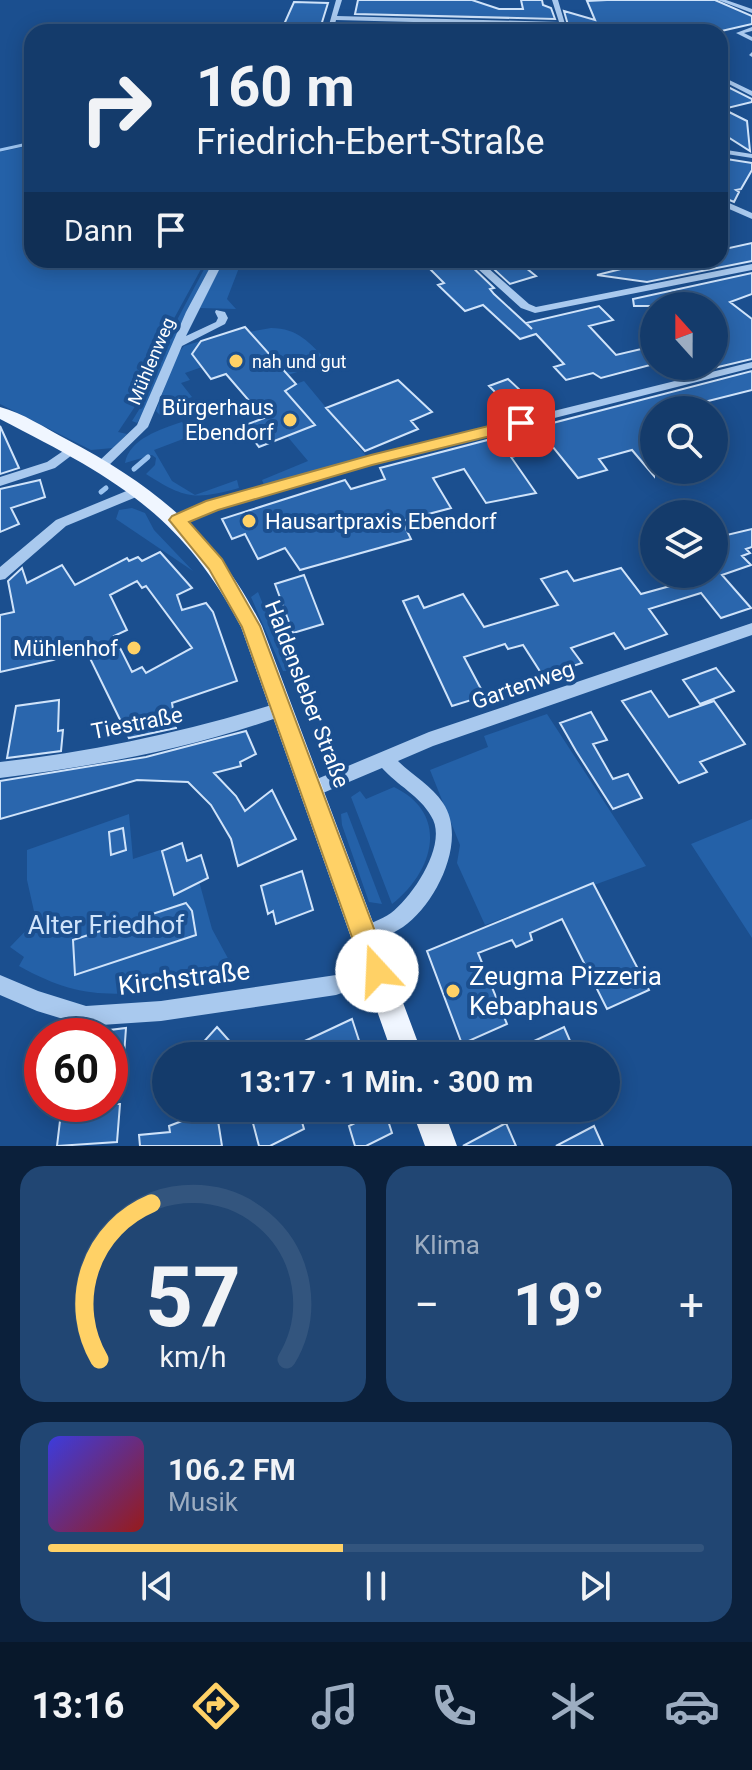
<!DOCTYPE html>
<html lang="de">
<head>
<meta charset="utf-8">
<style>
	:root { --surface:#143b6b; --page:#214673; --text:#f1f3f6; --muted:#9dadc1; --line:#33557e; --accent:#ffd166 }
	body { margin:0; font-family:Roboto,sans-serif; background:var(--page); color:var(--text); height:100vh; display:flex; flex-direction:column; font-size:30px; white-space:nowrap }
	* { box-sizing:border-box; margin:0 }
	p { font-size:26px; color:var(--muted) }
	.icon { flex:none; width:44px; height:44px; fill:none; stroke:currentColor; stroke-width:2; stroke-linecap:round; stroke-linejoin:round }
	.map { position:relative; height:1146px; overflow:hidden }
	.side { display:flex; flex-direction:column; gap:20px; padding:20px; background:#0b203b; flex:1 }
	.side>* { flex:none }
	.top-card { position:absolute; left:24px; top:24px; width:704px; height:244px; border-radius:24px; box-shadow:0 4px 20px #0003,0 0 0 2px var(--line); background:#143b6b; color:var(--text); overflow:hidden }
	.needle { width:52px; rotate:339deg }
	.tools { position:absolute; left:640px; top:292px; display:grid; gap:16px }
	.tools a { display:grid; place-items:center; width:88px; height:88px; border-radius:50%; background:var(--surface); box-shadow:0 4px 20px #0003,0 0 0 2px var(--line); font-size:40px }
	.speed { position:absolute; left:24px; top:1018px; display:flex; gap:16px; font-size:40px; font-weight:700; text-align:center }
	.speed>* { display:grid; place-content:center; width:104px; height:104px; border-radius:50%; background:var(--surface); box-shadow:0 4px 20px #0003,0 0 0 2px var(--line); line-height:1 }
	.speed .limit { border:12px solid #d22; background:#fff; color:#111 }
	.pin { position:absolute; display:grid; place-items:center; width:68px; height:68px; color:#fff; margin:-34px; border-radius:16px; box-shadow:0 4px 12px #0006 }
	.me { position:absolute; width:88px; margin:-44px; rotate:340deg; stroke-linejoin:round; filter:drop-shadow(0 0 6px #0008) }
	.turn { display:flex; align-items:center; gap:28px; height:168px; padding:0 40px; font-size:36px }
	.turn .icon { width:104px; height:104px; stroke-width:2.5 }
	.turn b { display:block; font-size:56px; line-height:68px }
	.then { display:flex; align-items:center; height:76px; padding:0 40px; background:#0003; gap:16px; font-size:30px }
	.big { font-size:60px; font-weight:700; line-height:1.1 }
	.side .widget { flex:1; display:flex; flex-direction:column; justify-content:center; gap:12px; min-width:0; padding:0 28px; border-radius:24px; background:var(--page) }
	.side .dial { align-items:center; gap:0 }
	.dial svg { height:208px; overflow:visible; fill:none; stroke:var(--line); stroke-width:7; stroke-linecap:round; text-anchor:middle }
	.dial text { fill:var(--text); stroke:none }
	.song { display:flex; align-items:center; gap:24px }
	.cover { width:96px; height:96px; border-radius:12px; background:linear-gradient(135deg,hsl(240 70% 55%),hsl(0 70% 35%)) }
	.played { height:8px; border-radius:4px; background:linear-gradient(90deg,var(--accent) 45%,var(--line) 45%) }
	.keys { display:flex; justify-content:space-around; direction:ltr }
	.heat { display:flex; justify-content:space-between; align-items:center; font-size:44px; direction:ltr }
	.side .tiles { flex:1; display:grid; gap:20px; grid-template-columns:1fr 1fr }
	.widget:last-child { grid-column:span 2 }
	.trip { position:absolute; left:152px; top:1042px; width:468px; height:80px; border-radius:40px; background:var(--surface); box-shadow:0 4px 20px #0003,0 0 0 2px var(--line); font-weight:700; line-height:80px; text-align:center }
	.menu { display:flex; height:128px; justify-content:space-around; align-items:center; background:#08182b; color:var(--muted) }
	.menu .icon { width:56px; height:56px }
	.menu .active { color:var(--accent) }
	.menu b { font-size:36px; color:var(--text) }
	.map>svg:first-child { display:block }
	.green { fill:#2461a8 }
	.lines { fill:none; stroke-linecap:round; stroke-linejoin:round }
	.stream-far1 { stroke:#9cc4f0; stroke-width:3 }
	.stream { stroke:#9cc4f0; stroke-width:5 }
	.building { fill:#2a66ad; stroke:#cfe3fa; stroke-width:2; fill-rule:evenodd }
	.minor { fill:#a9c9ee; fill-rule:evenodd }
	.major { fill:#f0f6ff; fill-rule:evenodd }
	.route { fill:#ffd166; stroke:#a68842; stroke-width:2 }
	.poi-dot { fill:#ffd166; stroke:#1b4f8f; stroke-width:3 }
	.labels { text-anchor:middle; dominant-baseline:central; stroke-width:8; stroke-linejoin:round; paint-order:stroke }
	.far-street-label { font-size:18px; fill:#fff; stroke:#1b4f8f }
	.far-poi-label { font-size:18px; fill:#fff; stroke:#1b4f8f; text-anchor:start }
	.poi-label { font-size:22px; fill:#fff; stroke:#1b4f8f; text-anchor:end }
	.street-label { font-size:22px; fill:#fff; stroke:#1b4f8f }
	.near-park-label { font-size:26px; fill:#cfe3fa; stroke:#1b4f8f }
	.near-poi-label { font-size:26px; fill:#fff; stroke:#1b4f8f; text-anchor:start }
	.near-street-label { font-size:26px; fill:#fff; stroke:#1b4f8f }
</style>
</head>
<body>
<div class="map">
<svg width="752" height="1146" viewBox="0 0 752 1146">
	<rect width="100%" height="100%" fill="#1b4f8f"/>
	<path class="green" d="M32,145V260H206L165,335L144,393L118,432L127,434L113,448L91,450L0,404V152Z
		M209,260H215L145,410L137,423L132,421L145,400L169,335Z
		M223,260H242L227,299L236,309L200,308Z
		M271,328C298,328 310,343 328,362L288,375L249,332Z
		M201,341L192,354L202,367L185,373L190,380L181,383L192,397L179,402L184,409L161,416L156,411L176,356L184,346Z
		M304,381L367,457L264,485L262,480L308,461L287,436L314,425L282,389Z
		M182,422L191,436L154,450L172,481L195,495L237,480L239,488C195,500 185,499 146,474L155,465L156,458L152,455L125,463C129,439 161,429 182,422Z
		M132,508L145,513L154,530L193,571L116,519L119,510Z
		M258,592L290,671H283L251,597Z
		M547,714L646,866L485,925L457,863L460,845L430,770L488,747L484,736Z
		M394,787C450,814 434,871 392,904L351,797L360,791L366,799Z
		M347,812L382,904L369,902L342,825L341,814Z
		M129,814L133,859L160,850L199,881L212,929L237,975L204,982L203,967L179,970L178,988C112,997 78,999 19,966L24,957L10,947L36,920L27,880V850Z
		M752,819V938L691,844Z"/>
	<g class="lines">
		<path class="stream-far1" d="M0,150L32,143"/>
		<path class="stream" d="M134,469L148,457
			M101,492L106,488"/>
	</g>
	<path class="building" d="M358,0H472L499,9H523L521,0H542L543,5L551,8L555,19L355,14Z
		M607,0H715L752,16V24L717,32H697L675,23L619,32H381L370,30L372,25L353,24L562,29L568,25L564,11L595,20L587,1Z
		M294,2L328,3L319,32L281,31Z
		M720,83L752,99V102L723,109L747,121L750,151L720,132Z
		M720,158L752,163V170L741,189L736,190L739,192L734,202L720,196Z
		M752,243V261L647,282L597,275L657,260H720V250Z
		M421,260H465L494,288L490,289L494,294L532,329L526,323L599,306L613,320L589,326L616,355L654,346V364L601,378L593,373L566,380L554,367L564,364L536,334L520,339L483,305L465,311L438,285L444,283Z
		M484,260H516L536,276L510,284Z
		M752,273V294L730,302L752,319V359L714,368V306H634L633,299Z
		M245,327L296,384L285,391L315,425L259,447L243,426L264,418L226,374L211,379L192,354L201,341Z
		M752,371V390L704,402L713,410H654V476L632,450L599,459L607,470L578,478L553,447L511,457L536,493L486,503L464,469L433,478L451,508L402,521L411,539L300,570L285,548L258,559L245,534L232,539L222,519L345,480L351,489L385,479L380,468Z
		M508,379L521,391L501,398L489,386Z
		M398,380L432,412L411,421L418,429L365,451L326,408Z
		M0,426L19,468L0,474Z
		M40,480L45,497L11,508L19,524L0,532V489Z
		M752,529V547L746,549L750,553L742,556L751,565L722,575L751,608L721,618L701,593L649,609L667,634L625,649L614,633L571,648L582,663L543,676L523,645L508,649L505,644L464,657L481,689L474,691L478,698L452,706L403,601L418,596L424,608L463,594L484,627L558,605L541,579L567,571L574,581L621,568L641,594L714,574V538Z
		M160,552L192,588L177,595L182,610L206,603L213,612L237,681L172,703L176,728L129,738L85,648L53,660L0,672V615L14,612L8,581L22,568L27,583L62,565L75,585L127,558L129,561L138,557L142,561ZM137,581L142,588L146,586L192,648L146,673L142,667L132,672L114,636L127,630L110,595Z
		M304,575L323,624L293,633L275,584Z
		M716,668L734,691L700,704L683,680Z
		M651,691L669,717L714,701L745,744L700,762L707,772L679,783L622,701Z
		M59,700L58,731L63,730L61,751L7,758L16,706Z
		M591,712L607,740L593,744L613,779L628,774L642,798L613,809L576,751L560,723Z
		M246,731L256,754L240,762L241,766L214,773L236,796L245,811L272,790L296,839L238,866L231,839L211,805L188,782L137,780L0,819V781L146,757Z
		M123,828L126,850L111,855L109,832Z
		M182,843L187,861L201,855L208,878L174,895L162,851Z
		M302,871L313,910L276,924L273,911L268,914L261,886Z
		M593,883L649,990L607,1009L562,919L530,933L532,940L516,947L512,940L478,953L507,1024L462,1044L427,951Z
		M186,903L192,911L196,935L75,975L73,940Z
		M352,1019L364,1056H272L320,1034Z
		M217,1027L233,1045L223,1056H191Z
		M564,1027L574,1050L559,1056H541L534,1041Z
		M126,1028L122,1083L110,1082V1030Z
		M62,1104H120L117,1142L57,1146Z
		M216,1108L222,1146H140L139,1135L170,1132L169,1126Z
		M249,1108H298L304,1129L270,1146H259Z
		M384,1108L392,1133L366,1146H355L349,1126Z
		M506,1123L516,1146H463Z
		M594,1126L603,1146H556Z"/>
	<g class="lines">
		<path class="minor" d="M336,0H342L337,16L559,22L552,0H558L565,24L562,26L336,20L333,32H327Z
			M718,0H726L752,9V13Z
			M752,27V31L744,33L752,37V41L736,33Z
			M752,52V57L749,55Z
			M725,78L752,91V96L723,81Z
			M720,149L752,154V158L720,153Z
			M720,199L752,213V219L720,205Z
			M214,260H224L186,336L216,322L218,318L215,312L216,310L225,312L228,318L225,324L182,346L148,427L106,468H98L96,465L98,462L137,425L186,312Z
			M468,260H479L529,304L536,307L752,264V270L535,313L521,308Z
			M752,362V368L372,464L216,509L178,525L171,520L173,517L207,503L371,456Z
			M72,445L78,449L76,452L55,468L0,486V477L47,462Z
			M141,485L147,490L146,493L66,526L5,579L0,580V567L56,520Z
			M752,623V635L433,746L398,761C412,775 432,786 443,803C468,840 436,904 403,927C391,935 377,940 364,946L357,943L354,936L357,929C368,924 381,920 391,913C413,896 449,843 431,816C420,796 397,785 382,768L311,798L305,796L302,790L305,784L429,732Z
			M281,702L287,704L289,709L287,714C195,748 97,766 0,778V762C96,751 189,731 281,702Z
			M377,961L384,964L387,971L384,978L336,995L161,1021L86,1026L37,1011L0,995V975L38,991L86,1006L161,1001L336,975Z"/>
		<path class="major" d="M0,407C23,413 45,428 66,439C155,486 216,535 262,626L423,1056H393L241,627C181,512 110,476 0,419Z
			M411,1108H443L457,1146H425Z"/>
	</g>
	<path class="route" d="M521,418L529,423L527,427L372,465L218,510L189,522L222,559L260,626L390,971L386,980L377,984L367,980L364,971L242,627L209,569L169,520L172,516L206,501L371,455Z"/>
	<g class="poi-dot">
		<circle cx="236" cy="361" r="8"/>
		<circle cx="290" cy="420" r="8"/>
		<circle cx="249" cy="521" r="8"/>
		<circle cx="134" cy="648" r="8"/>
		<circle cx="453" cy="991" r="8"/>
	</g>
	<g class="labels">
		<g class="far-street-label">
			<text transform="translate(151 361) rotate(-67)">Mühlenweg</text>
		</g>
		<g class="far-poi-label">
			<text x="252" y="361">nah und gut</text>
		</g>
		<g class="poi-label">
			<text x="274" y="407">Bürgerhaus<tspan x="274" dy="25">Ebendorf</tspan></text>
			<text x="265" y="521" text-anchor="start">Hausartpraxis Ebendorf</text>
			<text x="118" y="648">Mühlenhof</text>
		</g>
		<g class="street-label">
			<text transform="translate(523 685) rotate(-19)">Gartenweg</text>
			<text transform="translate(307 694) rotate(69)">Haldensleber Straße</text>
			<text transform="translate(137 723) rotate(-11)">Tiestraße</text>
		</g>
		<g class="near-park-label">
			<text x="106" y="925">Alter Friedhof</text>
		</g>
		<g class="near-poi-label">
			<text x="469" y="976">Zeugma Pizzeria<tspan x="469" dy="30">Kebaphaus</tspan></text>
		</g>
		<g class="near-street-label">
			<text transform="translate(184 978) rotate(-7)">Kirchstraße</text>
		</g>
	</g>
</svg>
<div class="tools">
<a><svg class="needle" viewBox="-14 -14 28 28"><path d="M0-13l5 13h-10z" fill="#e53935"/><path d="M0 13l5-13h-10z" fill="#9dadc1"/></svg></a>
<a><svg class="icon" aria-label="search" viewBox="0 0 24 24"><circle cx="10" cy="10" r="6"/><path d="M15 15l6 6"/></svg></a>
<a><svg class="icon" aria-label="layers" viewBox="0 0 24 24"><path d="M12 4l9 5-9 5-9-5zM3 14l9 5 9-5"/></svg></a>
</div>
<div class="speed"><div class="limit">60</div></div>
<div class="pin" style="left:521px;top:423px;background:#d93025"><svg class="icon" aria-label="arrive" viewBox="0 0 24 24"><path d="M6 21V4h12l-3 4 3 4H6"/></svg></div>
<svg class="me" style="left:377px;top:971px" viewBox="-20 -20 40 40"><circle r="19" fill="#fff"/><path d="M0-13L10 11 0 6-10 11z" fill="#ffd166"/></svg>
<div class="trip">13:17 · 1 Min. · 300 m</div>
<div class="top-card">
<div class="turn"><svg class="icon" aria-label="right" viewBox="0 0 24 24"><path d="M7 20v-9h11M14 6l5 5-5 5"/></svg><div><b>160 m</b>Friedrich-Ebert-Straße</div></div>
<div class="then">Dann<svg class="icon" aria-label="arrive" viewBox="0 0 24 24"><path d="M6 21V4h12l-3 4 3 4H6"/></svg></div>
</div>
</div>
<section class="side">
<div class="tiles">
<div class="widget dial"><svg viewBox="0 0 100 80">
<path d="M14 69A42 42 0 1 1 86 69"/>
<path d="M14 69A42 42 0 0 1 34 9" stroke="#ffd166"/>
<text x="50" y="56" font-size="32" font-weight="700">57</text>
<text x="50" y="72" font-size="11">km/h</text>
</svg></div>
<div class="widget"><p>Klima</p>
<div class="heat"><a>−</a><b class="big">19°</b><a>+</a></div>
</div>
<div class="widget">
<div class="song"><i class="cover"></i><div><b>106.2 FM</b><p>Musik</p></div></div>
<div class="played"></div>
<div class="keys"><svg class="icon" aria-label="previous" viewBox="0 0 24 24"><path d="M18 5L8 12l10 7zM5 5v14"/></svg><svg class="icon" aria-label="pause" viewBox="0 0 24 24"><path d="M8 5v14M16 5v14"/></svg><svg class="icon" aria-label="next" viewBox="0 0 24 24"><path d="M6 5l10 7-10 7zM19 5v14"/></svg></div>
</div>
</div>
</section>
<nav class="menu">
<b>13:16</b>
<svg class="icon active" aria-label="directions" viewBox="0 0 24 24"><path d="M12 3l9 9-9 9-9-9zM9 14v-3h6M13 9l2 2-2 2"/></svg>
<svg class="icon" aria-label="music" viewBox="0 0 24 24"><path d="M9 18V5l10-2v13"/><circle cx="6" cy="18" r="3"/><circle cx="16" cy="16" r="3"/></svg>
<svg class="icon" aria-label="phone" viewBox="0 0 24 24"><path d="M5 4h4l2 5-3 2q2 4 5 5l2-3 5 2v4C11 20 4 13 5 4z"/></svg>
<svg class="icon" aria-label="climate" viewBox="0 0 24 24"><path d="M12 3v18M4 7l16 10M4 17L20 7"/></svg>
<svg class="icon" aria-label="car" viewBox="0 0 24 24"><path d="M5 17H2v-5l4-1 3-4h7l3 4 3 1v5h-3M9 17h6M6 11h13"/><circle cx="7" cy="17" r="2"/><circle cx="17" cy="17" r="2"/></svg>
</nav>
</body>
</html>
